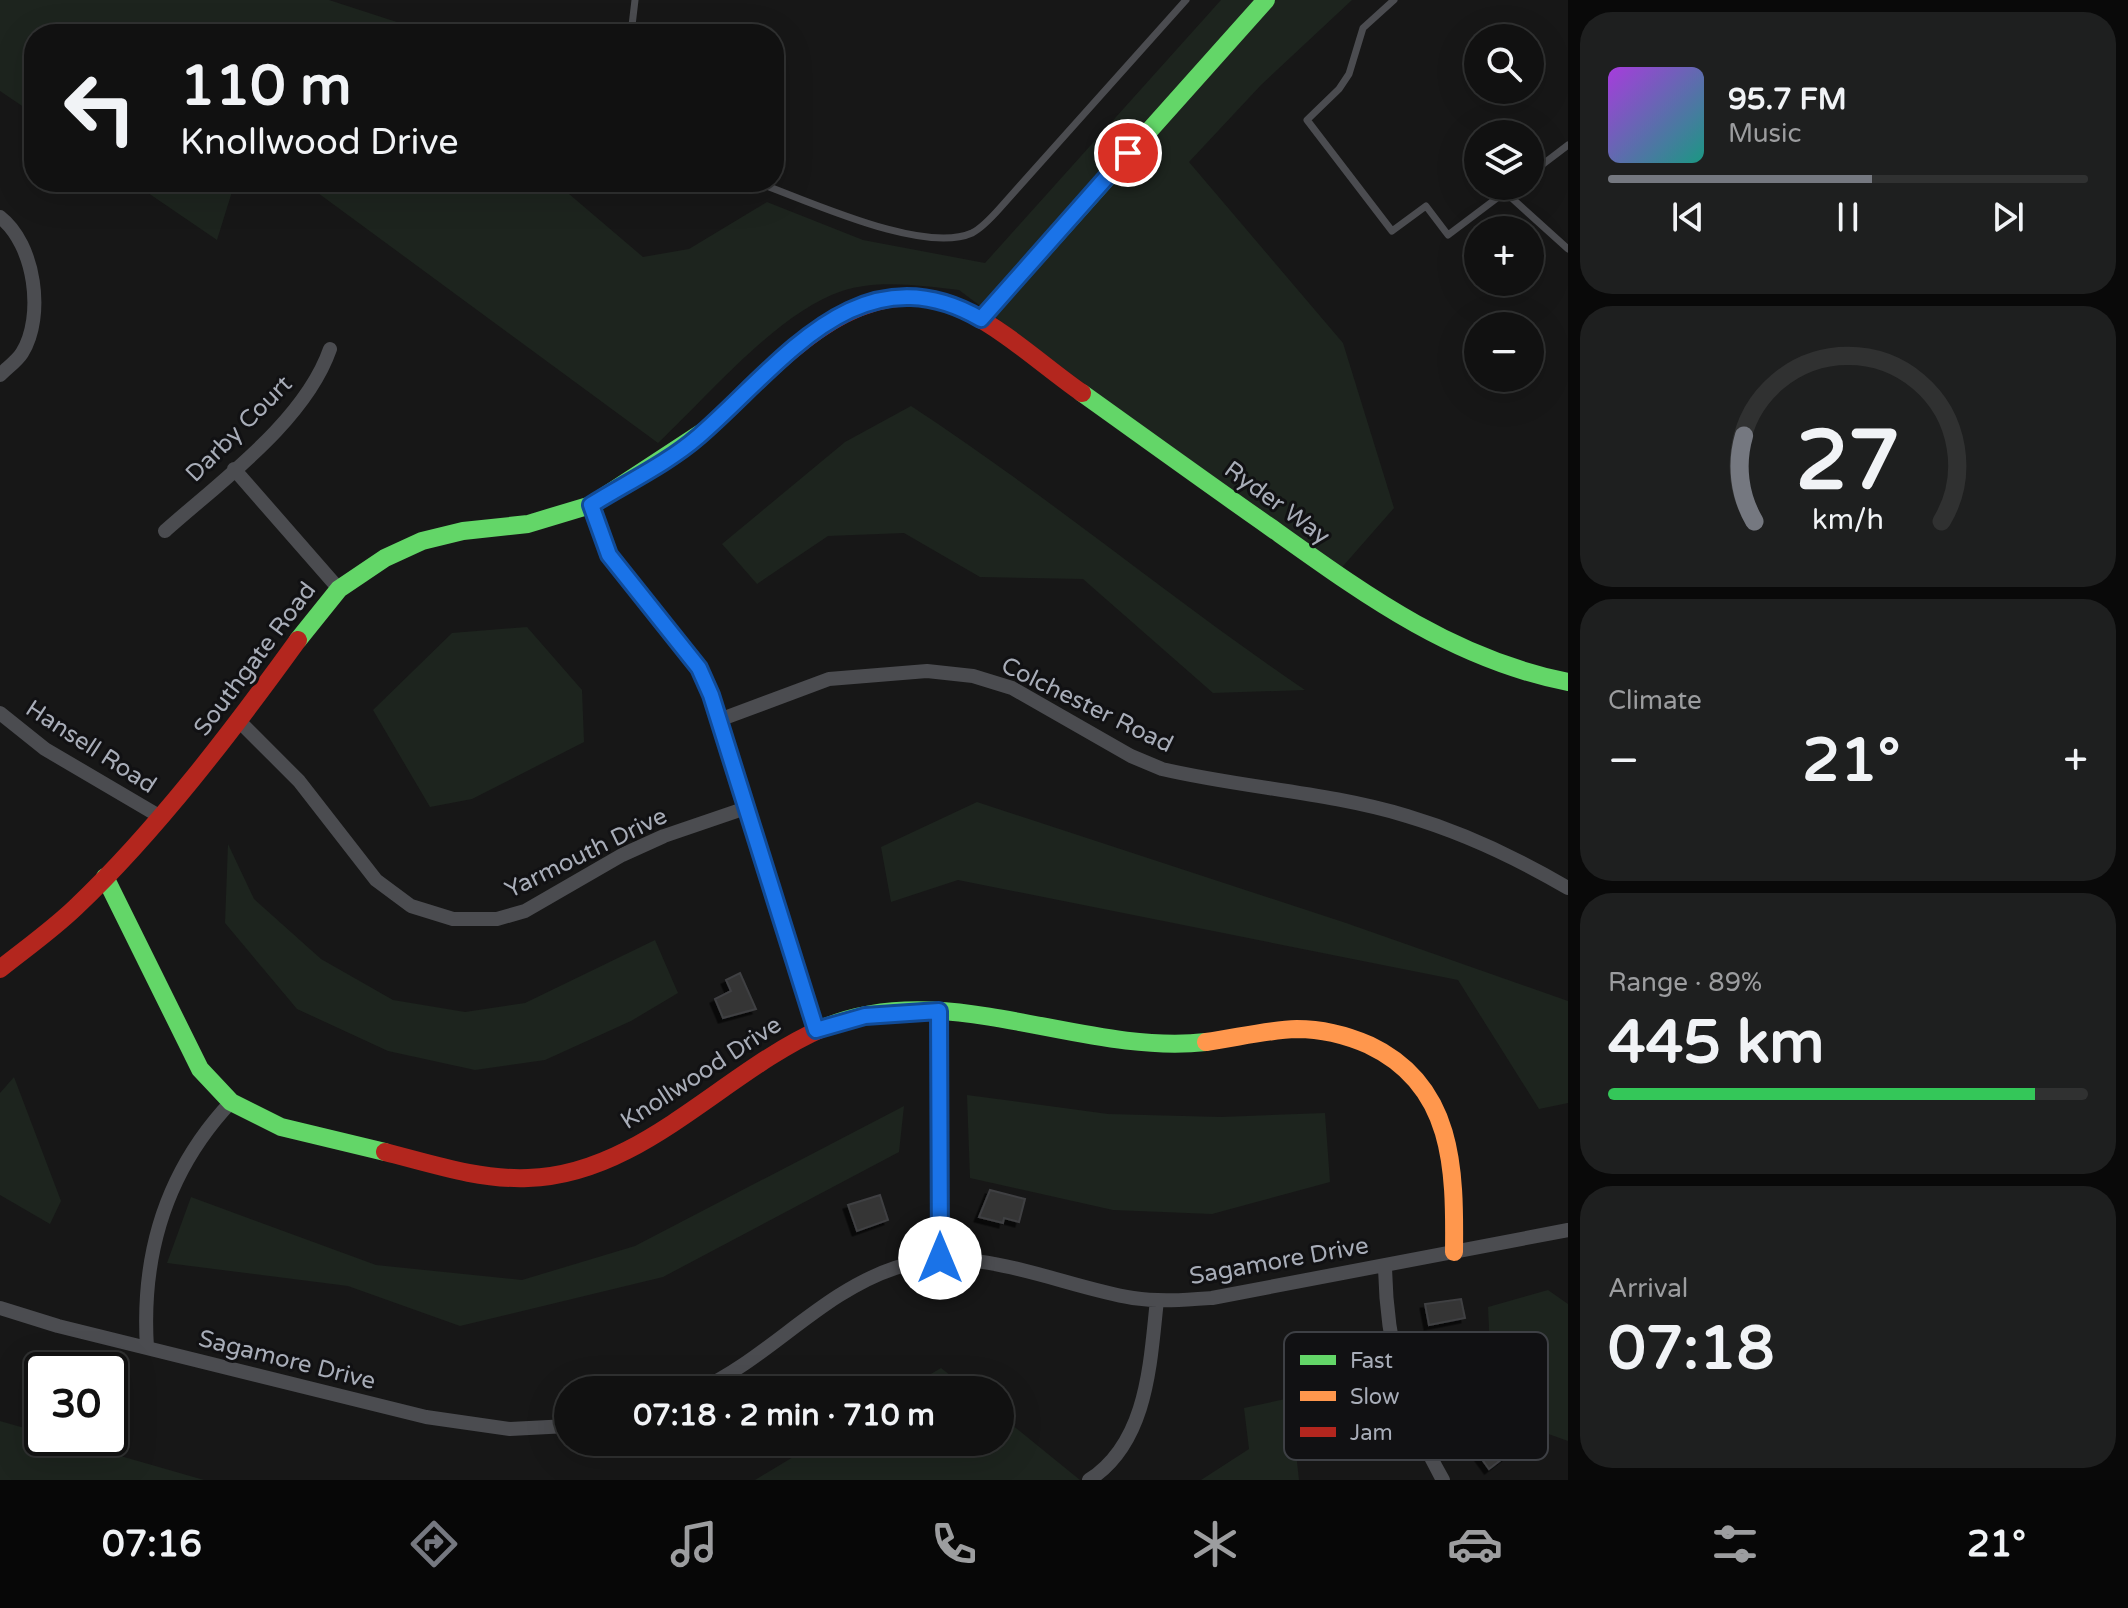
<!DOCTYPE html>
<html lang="en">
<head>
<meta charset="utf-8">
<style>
	:root { --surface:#111; --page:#1e1f1f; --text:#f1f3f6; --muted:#9c9d9f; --line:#303131; --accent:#757880 }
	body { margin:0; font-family:"Varela Round",sans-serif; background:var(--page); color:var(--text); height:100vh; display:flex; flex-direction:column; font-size:30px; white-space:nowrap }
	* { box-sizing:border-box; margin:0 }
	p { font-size:26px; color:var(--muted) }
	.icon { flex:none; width:44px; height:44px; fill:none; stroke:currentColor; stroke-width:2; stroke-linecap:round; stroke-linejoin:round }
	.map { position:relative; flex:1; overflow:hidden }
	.details { display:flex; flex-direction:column; gap:12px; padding:12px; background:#090909; width:560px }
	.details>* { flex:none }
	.banner { position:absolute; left:24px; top:24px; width:760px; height:168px; border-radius:32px; box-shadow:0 8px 32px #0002,0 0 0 2px var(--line); background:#111; color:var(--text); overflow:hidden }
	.fabs { position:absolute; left:1464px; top:24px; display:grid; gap:16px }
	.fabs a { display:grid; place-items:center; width:80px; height:80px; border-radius:50%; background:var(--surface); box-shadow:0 8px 32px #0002,0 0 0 2px var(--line); font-size:40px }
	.speed { position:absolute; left:24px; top:1352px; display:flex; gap:16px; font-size:40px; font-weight:700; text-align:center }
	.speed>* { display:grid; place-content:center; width:104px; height:104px; border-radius:50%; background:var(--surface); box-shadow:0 8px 32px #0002,0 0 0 2px var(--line); line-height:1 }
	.speed .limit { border:4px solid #111; border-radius:12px; background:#fff; color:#111 }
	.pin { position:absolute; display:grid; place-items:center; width:68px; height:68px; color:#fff; margin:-34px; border:4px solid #fff; border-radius:50%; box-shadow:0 2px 8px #0007 }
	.me { position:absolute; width:88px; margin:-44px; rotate:0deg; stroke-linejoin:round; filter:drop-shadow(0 0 6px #0008) }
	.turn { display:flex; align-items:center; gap:28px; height:168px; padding:0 24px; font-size:36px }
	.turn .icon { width:104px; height:104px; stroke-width:2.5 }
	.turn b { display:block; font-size:56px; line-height:68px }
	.big { font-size:60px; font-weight:800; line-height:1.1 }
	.details .tile { flex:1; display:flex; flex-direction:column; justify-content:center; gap:12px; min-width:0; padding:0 28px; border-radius:32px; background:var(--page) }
	.details .dial { align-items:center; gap:0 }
	.dial svg { height:208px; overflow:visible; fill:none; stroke:var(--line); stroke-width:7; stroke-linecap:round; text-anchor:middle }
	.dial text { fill:var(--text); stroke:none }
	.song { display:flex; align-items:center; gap:24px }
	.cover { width:96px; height:96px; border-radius:12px; background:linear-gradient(135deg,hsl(280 70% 55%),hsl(170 70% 35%)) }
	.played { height:8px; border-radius:4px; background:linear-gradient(90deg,var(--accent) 55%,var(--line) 55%) }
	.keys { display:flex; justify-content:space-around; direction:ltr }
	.heat { display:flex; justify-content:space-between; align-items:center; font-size:44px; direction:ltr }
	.charge { height:12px; border-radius:6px; background:linear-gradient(90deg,#34c759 89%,var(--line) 0) }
	.trip { position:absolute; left:554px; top:1376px; width:460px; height:80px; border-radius:40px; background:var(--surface); box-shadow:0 8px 32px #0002,0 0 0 2px var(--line); font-weight:800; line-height:80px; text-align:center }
	.tabs { display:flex; height:128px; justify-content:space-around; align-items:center; background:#070707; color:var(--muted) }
	.tabs .icon { width:56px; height:56px }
	.tabs .active { color:var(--accent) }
	.tabs b { font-size:36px; color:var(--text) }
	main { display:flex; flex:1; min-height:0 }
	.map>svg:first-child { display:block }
	.green { fill:#1d241e }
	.building { fill:#353536; stroke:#3f4043; stroke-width:2; filter:url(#shadow) }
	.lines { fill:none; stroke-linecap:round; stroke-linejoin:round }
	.lane { stroke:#4b4c50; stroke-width:7 }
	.street { stroke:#4b4c50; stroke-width:14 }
	.fast { stroke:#63d668; stroke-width:18 }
	.slow { stroke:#ff974d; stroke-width:18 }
	.jam { stroke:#b3261e; stroke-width:18 }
	.route-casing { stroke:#114b97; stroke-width:20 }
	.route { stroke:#1a73e8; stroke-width:14 }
	.labels { text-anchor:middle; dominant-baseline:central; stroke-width:6; stroke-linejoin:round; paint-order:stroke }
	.street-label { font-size:24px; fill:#a8adb8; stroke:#111113 }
	.key { fill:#111113; stroke:#3e4045; stroke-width:2 }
	.key-label { font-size:22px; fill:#a8adb8 }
</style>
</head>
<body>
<main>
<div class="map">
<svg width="1568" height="1480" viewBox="0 0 1568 1480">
	<defs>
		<filter id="shadow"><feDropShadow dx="-4.5" dy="4.5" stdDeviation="0" flood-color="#0009"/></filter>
	</defs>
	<rect width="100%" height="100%" fill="#171717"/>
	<path class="green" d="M0,0H329L406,25L408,34H34V114L0,91Z
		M1221,0H1352L1261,85L1189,162L1343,343L1394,508L1337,573L959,290C921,286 879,279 842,291C777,313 709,395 658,443L303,182H555L643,257L689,249L767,202L863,240L985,263Z
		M132,182H235L217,240Z
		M911,406C1047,495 1171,599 1305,690L1213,693L1083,579L980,577L904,533L828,536L757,584L722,544L845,442Z
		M527,627L582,690L584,742L472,799L430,807L373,710L452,633Z
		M977,802L1346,923L1568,1001V1103L1539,1109L1458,980L958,880L891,902L881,847Z
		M228,844L254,899L321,959L393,1000L465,1012L525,1003L655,940L678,993L631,1021L545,1060L475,1070L388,1051L297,1009L225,923Z
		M14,1077L61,1201L50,1224L0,1195V1093Z
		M967,1095L1108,1114L1221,1117L1325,1113L1330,1182L1212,1214L1113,1210L970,1178Z
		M904,1106L899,1152L663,1277L460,1326L348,1286L167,1263L191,1197L376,1265L522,1280L635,1246Z
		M1548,1290L1568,1304V1441L1493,1414L1488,1307Z
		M941,1368L969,1390H904Z
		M1290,1398L1299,1480H1201L1249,1449L1244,1408Z
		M1000,1415L1080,1480H755L818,1442H1000Z
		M0,1421L42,1433V1438H58L204,1480H0Z"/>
	<path class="building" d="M740,973L756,1009L723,1018L715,999L731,991L726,980Z
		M990,1190L1025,1199L1019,1222L1004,1218L1003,1223L979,1217Z
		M880,1195L888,1220L857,1231L848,1205Z
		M1461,1299L1465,1318L1429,1325L1425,1304Z
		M1483,1424L1506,1456L1489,1469L1465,1436Z"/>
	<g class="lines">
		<path class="lane" d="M1394,0L1363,28L1349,74L1339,89L1307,120L1392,231L1426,206L1448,235L1513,186
			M631,34L635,0
			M1530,174L1568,145
			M756,182C807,200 923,255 972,233C982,228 992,217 1000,208L1186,0
			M1505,192L1568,249"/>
		<path class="street" d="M0,217C35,244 45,316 22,353C17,361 7,368 0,375
			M234,469L339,589
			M591,505L609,555L699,668L711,695L816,1030
			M165,531C221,481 305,421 330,349
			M0,713L45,749L159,816
			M719,720L829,679L927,671L973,676L1012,688L1131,756L1162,769C1243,788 1328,792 1407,816C1464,833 1517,858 1568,888
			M239,721L299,781L376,880L411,906L453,919H497L525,911L622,855L664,836L746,808
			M939,1011L940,1258
			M1385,1265C1386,1343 1404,1412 1443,1480
			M0,1308L58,1326L426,1417L510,1429L568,1426
			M147,1348C141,1255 166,1171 231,1102
			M699,1390C769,1358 822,1292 895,1268C974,1241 1055,1285 1133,1298C1160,1302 1185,1300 1212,1298L1568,1230
			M1089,1480C1148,1442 1150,1363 1157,1300"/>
		<path class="fast" d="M981,319L1266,0
			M1082,393C1145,438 1207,483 1270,527C1364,594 1452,659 1568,682
			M298,640L339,589L385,558L422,541L463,531L528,524L591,505L707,429
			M105,877L200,1069L231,1102L281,1127L385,1152
			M823,1028C945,976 1080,1056 1206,1042"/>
		<path class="slow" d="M1206,1042C1236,1038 1266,1030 1297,1029C1322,1029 1346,1035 1369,1045C1454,1085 1455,1169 1454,1252"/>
		<path class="jam" d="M707,429C778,366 860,258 967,312C1006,331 1046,368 1082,393
			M0,969C25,949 52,930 76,907C156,831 233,730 298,640
			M385,1152C432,1164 480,1180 528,1178C641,1175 724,1071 823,1028"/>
	</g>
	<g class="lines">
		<defs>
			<path id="route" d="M940,1258L939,1011L865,1016L816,1030L711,695L699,668L609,555L591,505C626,483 668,463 699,436C781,365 859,248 981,319L1128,153"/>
		</defs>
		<use href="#route" class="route-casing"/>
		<use href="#route" class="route"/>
	</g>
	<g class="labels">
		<g class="street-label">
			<text transform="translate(239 429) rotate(-45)">Darby Court</text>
			<text transform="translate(1277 503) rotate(36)">Ryder Way</text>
			<text transform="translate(255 659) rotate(-53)">Southgate Road</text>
			<text transform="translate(1087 705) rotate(26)">Colchester Road</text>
			<text transform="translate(91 747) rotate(33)">Hansell Road</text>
			<text transform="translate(586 853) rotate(-26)">Yarmouth Drive</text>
			<text transform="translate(701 1073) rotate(-33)">Knollwood Drive</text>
			<text transform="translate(1279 1261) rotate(-10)">Sagamore Drive</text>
			<text transform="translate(287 1360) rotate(14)">Sagamore Drive</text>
		</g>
	</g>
	<rect x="1284" y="1332" width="264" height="128" rx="12" class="key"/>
	<rect x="1300" y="1355" width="36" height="10" fill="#63d668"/>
	<rect x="1300" y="1391" width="36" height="10" fill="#ff974d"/>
	<rect x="1300" y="1427" width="36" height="10" fill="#b3261e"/>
	<g class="key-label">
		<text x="1350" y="1368">Fast</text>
		<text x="1350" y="1404">Slow</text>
		<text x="1350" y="1440">Jam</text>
	</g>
</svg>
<div class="fabs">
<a><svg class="icon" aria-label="search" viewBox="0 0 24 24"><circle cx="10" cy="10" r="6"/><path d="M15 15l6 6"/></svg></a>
<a><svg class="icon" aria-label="layers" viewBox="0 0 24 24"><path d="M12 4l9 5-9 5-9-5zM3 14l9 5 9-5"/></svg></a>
<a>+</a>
<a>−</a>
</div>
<div class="speed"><div class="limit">30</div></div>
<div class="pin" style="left:1128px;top:153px;background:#d93025"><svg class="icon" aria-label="arrive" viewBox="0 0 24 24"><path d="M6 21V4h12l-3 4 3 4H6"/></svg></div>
<svg class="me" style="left:940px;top:1258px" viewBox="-20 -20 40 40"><circle r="19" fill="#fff"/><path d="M0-13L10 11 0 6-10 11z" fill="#1a73e8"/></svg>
<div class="trip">07:18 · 2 min · 710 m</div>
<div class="banner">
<div class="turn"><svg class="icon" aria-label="left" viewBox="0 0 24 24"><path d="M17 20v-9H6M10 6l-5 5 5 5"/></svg><div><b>110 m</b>Knollwood Drive</div></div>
</div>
</div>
<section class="details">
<div class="tile">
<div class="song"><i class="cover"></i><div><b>95.7 FM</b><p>Music</p></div></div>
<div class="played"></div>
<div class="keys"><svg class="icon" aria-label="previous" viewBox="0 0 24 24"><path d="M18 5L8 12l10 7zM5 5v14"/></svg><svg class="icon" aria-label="pause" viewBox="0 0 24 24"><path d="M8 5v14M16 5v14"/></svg><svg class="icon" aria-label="next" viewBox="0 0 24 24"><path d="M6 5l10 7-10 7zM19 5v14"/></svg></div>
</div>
<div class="tile dial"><svg viewBox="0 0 100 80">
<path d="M14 69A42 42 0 1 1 86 69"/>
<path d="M14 69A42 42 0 0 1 10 36" stroke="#757880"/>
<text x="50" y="56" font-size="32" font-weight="700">27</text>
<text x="50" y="72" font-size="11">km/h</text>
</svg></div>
<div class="tile"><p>Climate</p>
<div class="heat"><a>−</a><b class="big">21°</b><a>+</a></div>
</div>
<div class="tile"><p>Range · 89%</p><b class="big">445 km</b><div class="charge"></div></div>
<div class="tile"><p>Arrival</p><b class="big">07:18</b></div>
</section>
</main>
<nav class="tabs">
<b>07:16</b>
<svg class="icon active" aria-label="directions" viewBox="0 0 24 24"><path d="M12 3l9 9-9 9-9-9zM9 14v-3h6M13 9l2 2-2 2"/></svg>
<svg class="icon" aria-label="music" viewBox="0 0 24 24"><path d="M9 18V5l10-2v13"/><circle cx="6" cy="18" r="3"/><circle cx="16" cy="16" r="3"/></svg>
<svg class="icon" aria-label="phone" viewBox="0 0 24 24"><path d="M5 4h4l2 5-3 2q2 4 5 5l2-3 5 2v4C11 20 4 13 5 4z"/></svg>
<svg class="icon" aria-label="climate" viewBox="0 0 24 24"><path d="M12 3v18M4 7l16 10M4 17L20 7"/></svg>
<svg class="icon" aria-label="car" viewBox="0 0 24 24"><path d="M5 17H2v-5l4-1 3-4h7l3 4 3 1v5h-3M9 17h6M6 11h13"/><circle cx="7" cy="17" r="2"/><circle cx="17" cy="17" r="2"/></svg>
<svg class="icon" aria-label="filters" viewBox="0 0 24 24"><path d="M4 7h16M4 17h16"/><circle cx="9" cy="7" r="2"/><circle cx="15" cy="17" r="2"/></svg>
<b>21°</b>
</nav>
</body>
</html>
